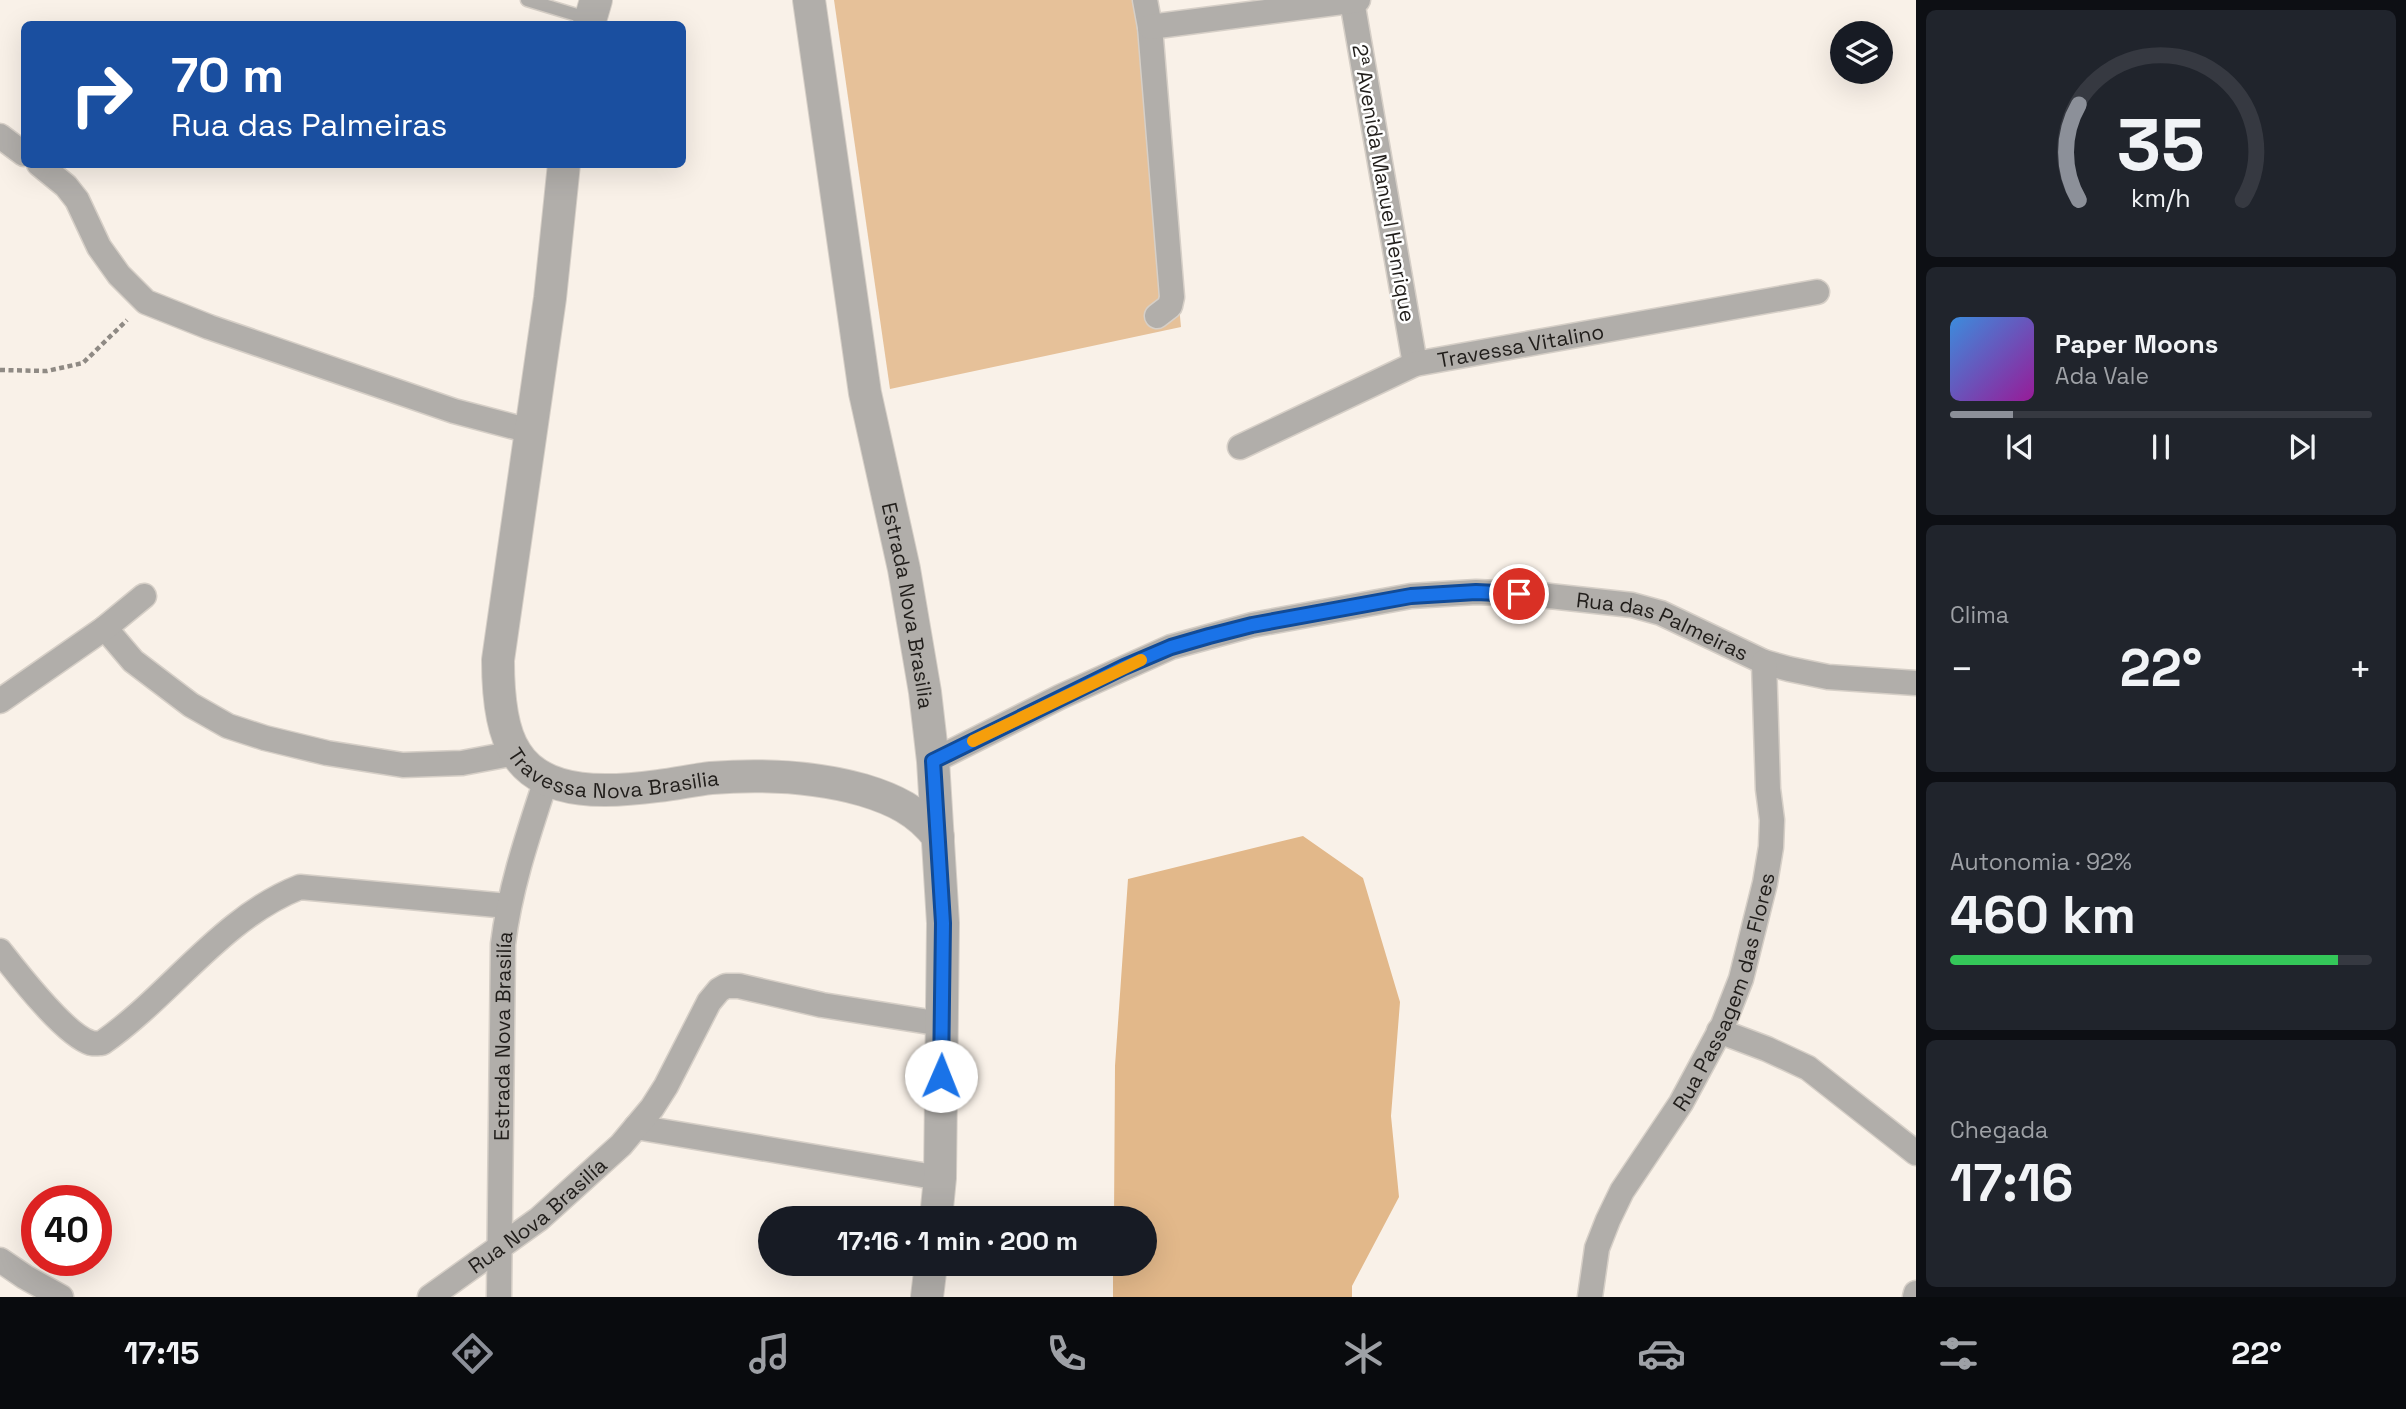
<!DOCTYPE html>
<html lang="pt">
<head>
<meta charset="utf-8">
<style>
	:root { --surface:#171b24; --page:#20242c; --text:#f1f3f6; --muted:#9ea1a6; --line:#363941; --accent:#8c9099 }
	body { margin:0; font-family:"Space Grotesk",sans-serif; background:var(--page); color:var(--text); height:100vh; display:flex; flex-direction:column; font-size:26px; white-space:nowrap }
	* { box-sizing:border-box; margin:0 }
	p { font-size:23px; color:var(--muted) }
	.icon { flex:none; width:38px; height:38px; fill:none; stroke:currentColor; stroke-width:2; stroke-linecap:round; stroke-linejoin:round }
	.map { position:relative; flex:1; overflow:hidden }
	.drawer { display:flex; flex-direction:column; gap:10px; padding:10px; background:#0d0f14; width:490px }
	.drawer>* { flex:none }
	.hud { position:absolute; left:21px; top:21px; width:665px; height:147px; border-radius:10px; box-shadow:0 7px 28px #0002; background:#1a4fa0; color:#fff; overflow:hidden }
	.controls { position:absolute; left:1830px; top:21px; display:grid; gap:14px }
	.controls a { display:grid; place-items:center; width:63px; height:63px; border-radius:50%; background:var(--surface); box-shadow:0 7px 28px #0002; font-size:35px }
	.speed { position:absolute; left:21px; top:1185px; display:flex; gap:14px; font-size:35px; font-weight:700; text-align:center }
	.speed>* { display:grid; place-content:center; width:91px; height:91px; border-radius:50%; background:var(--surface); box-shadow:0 7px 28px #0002; line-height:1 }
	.speed .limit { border:10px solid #d22; background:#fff; color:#111 }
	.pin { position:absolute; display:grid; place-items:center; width:60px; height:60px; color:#fff; margin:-30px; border:4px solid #fff; border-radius:50%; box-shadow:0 2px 7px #0007 }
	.me { position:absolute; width:77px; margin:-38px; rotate:1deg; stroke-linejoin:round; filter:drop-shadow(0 0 5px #0008) }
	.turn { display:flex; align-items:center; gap:24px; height:147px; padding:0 35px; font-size:32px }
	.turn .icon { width:91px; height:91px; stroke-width:2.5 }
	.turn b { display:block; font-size:49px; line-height:60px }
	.big { font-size:52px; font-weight:600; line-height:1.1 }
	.drawer .tile { flex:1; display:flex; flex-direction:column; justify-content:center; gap:10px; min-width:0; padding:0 24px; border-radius:10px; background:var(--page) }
	.drawer .dial { align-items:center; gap:0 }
	.dial svg { height:182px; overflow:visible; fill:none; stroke:var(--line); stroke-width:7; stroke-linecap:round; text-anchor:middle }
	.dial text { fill:var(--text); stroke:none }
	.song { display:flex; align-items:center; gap:21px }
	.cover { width:84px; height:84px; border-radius:10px; background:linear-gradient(135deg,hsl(210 70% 55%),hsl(300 70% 35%)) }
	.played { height:7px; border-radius:4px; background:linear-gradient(90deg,var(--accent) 15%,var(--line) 15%) }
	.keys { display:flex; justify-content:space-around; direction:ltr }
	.heat { display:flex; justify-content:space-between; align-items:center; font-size:38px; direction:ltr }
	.charge { height:10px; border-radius:5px; background:linear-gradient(90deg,#34c759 92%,var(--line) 0) }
	.trip { position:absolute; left:758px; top:1206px; width:399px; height:70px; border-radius:35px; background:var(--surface); box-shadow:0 7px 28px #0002; font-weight:600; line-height:70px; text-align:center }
	.menu { display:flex; height:112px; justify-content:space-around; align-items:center; background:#090b0e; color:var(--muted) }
	.menu .icon { width:49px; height:49px }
	.menu .current { color:var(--accent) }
	.menu b { font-size:32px; color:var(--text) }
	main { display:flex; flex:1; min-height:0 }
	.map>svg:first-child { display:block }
	.green { fill:#e6c199 }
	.forest { fill:#e2b88a }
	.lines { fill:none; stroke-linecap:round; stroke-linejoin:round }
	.service-casing { stroke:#d6cfc7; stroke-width:15 }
	.minor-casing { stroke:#d6cfc7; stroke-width:27 }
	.tertiary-casing { stroke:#d6cfc7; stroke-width:34 }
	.path { stroke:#8f8a84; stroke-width:4.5; stroke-dasharray:5 3.5; stroke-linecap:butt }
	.service { stroke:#b1aeaa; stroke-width:12 }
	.minor { stroke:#b1aeaa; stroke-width:24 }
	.tertiary { stroke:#b1aeaa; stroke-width:32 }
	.route-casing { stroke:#114b97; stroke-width:18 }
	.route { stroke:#1a73e8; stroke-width:12 }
	.slow { stroke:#f59e0b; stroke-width:12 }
	.labels { text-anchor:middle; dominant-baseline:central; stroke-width:5; stroke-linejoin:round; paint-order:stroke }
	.street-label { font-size:21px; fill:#211e1b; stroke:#fff }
</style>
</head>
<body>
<main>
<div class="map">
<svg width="1916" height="1297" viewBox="0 0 1916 1297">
	<rect width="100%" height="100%" fill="#f9f1e8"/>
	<path class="green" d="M834,0H1150L1181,327L890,389Z"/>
	<path class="forest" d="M1303,836L1363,878L1400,1002L1391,1116L1399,1197L1352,1286V1297H1113V1264H1144V1218H1114L1115,1066L1128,879Z"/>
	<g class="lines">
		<defs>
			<path id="service" d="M527,0L590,19"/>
			<g id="minor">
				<path d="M1145,0L1150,27L1172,297L1170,306L1157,316"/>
				<path d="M1352,1L1415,364"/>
				<path d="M1150,27L1358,0"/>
				<path d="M0,136L24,154"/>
				<path d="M39,164L66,186L77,200L99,247L119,275L146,302L209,327L454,411L530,431"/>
				<path id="s1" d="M1240,447L1415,364L1817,292"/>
				<path d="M105,628L133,661L191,705L228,726L265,738L327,753L403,765L462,763L515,753"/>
				<path d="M0,701L105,628L144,596"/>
				<path id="s2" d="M933,761L1060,697L1171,647L1252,625L1411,596L1476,592L1540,595L1632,605L1661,613L1764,662L1789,669L1828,677L1916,683"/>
				<path d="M0,951C18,974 65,1035 91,1043C93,1044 100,1043 102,1043C171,995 221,918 300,887L508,906"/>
				<path d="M1719,1031L1767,1049L1808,1068L1916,1153"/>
				<path d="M636,1127L940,1178"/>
				<path d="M0,1260L25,1277L61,1297"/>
				<path id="s3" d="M430,1297L539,1219L621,1145L652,1108L666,1086L709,1002L719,990L726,986H739L822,1005L942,1024"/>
				<path id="s4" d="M499,1297L503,944C510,887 528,835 546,780"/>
				<path id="s5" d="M1590,1297L1597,1248L1608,1220L1622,1191L1681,1103L1723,1025L1741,979L1765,883L1771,847L1772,820L1768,789L1764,662"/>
				<path d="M1915,1297L1916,1293"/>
			</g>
			<g id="tertiary">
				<path id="s6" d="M809,0L865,393L904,569L925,692L933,761L943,923L940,1178L936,1218"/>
				<path d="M589,24L596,0"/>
				<path id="s7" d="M564,164L550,298L498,660C498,689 500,729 516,753C544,798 613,792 658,786C676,784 693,780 711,778C763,774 813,776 863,790C893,799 919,811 938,837"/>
				<path d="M927,1297L931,1264"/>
			</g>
		</defs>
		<use href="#service" class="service-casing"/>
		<use href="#minor" class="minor-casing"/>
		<use href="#tertiary" class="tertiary-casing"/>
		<path class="path" d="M0,370L47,371L83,363L127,320"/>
		<use href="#service" class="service"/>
		<use href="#minor" class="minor"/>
		<use href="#tertiary" class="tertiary"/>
	</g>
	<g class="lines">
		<defs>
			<path id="route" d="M941,1076L943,923L933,761L1124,667L1171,647L1209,636L1252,625L1411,596L1476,592L1519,594"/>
		</defs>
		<use href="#route" class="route-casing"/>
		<use href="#route" class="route"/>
		<path class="slow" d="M973,741L1141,660"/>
	</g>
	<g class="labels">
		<g class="street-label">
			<text transform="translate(1384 183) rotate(80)">2ª Avenida Manuel Henrique</text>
			<text stroke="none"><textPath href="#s1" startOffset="301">Travessa Vitalino</textPath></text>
			<text stroke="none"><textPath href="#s6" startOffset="614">Estrada Nova Brasilia</textPath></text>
			<text stroke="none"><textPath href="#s2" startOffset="766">Rua das Palmeiras</textPath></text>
			<text stroke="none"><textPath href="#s7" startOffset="702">Travessa Nova Brasilia</textPath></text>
			<text stroke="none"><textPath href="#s5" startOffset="338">Rua Passagem das Flores</textPath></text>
			<text stroke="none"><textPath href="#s4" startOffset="261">Estrada Nova Brasilía</textPath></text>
			<text stroke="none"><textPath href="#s3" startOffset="135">Rua Nova Brasilía</textPath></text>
		</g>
	</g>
</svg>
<div class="controls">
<a><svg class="icon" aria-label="layers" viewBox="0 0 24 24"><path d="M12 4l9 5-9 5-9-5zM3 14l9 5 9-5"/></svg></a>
</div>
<div class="speed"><div class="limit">40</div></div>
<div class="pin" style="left:1519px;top:594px;background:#d93025"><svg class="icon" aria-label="arrive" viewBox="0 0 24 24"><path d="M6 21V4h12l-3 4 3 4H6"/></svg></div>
<svg class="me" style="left:941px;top:1076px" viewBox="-20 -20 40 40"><circle r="19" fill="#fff"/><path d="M0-13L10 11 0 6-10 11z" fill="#1a73e8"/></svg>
<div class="trip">17:16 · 1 min · 200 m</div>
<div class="hud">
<div class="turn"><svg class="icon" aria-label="right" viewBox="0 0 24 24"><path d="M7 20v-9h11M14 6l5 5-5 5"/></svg><div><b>70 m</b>Rua das Palmeiras</div></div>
</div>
</div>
<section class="drawer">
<div class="tile dial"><svg viewBox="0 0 100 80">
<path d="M14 69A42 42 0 1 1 86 69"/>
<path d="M14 69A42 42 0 0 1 14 27" stroke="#8c9099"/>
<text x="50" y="56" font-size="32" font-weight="700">35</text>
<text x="50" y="72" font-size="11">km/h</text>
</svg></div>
<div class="tile">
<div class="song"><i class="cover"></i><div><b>Paper Moons</b><p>Ada Vale</p></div></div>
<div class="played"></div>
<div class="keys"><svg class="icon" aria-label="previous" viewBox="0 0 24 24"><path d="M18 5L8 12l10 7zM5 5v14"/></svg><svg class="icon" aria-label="pause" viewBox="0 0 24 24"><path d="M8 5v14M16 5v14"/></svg><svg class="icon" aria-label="next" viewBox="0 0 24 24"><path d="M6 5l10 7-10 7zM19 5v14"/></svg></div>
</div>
<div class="tile"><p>Clima</p>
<div class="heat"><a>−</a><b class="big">22°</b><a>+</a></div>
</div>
<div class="tile"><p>Autonomia · 92%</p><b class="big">460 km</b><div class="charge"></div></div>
<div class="tile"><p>Chegada</p><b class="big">17:16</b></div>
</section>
</main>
<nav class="menu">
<b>17:15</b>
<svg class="icon current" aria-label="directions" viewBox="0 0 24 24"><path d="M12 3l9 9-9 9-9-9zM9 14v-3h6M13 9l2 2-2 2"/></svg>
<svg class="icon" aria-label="music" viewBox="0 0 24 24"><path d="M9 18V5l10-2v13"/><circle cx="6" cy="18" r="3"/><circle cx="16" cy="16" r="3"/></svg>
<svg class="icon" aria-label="phone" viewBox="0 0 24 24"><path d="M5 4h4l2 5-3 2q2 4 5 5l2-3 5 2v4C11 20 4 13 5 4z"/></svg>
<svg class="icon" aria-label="climate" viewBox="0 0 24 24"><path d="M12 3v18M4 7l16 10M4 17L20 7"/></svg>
<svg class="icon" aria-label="car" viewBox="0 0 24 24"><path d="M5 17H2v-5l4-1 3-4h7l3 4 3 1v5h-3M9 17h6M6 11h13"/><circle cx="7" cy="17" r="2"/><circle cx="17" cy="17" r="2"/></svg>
<svg class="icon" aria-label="filters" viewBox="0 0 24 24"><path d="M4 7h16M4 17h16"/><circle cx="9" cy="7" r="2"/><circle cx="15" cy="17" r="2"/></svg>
<b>22°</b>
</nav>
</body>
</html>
